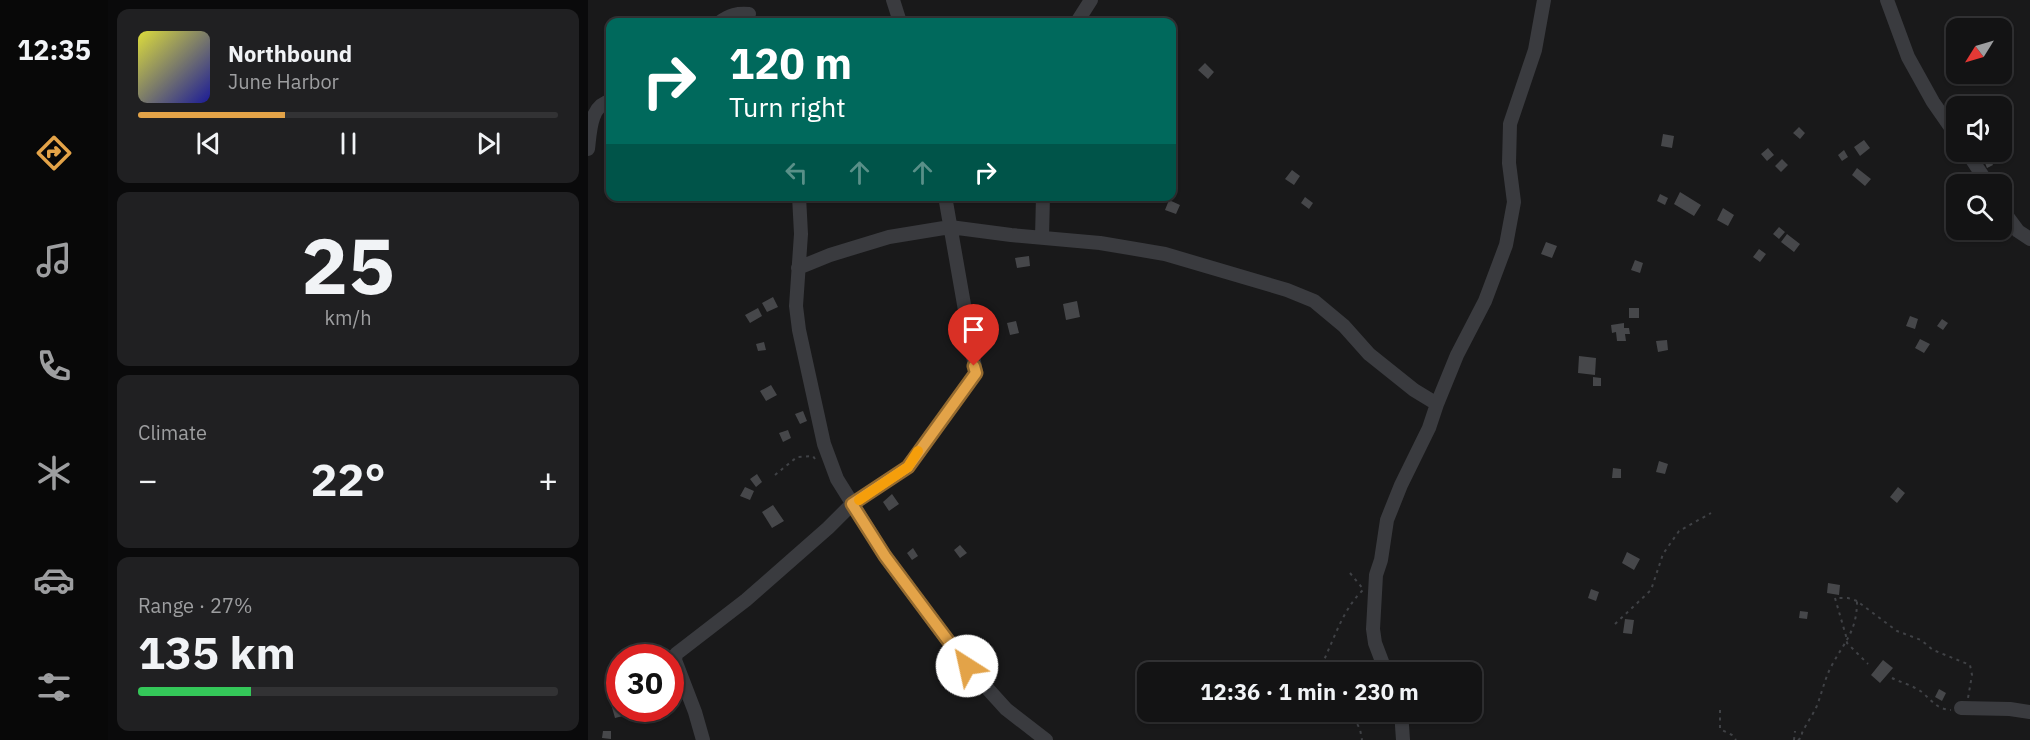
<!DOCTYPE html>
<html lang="en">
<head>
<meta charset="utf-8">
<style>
	:root { --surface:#131314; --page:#202022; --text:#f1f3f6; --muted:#9d9ea0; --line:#323234; --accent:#e3a348 }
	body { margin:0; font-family:"IBM Plex Sans",sans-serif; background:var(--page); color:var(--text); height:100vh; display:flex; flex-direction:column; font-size:22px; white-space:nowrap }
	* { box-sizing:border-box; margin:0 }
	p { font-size:20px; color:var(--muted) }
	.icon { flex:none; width:33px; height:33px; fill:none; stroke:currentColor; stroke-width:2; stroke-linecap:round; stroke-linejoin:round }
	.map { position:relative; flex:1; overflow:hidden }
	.details { display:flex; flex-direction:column; gap:9px; padding:9px; background:#0a0a0b; width:480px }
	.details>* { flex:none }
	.banner { position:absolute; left:18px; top:18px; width:570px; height:183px; border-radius:12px; box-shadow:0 2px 4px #0004,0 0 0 2px var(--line); background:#00695c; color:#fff; overflow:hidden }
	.needle { width:39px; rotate:233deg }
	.tools { position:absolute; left:1358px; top:18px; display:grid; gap:12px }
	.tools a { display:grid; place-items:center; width:66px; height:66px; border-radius:12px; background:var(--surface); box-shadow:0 2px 4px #0004,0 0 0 2px var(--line); font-size:30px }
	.speed { position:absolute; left:18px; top:644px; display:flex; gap:12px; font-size:30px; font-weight:700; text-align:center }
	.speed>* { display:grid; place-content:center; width:78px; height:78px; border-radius:50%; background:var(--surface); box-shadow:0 2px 4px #0004,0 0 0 2px var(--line); line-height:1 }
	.speed .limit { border:9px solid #d22; background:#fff; color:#111 }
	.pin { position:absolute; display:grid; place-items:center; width:51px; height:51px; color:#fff; margin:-62px -26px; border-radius:50% 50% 50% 0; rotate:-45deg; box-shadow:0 0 6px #0007 }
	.pin .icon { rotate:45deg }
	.me { position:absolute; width:66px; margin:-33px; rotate:325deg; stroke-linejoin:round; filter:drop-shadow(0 0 4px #0008) }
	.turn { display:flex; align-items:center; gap:21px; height:126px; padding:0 24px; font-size:27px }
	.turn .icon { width:78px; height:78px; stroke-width:2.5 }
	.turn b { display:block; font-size:42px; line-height:51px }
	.lanes { display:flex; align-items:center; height:57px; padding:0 24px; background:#0003; justify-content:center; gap:30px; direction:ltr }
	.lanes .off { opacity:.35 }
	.big { font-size:45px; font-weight:800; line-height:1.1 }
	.details .widget { flex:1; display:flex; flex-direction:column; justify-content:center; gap:9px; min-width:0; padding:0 21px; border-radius:12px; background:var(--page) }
	.details .dial { align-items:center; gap:0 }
	.dial b { font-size:78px; line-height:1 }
	.song { display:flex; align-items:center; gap:18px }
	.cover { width:72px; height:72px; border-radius:9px; background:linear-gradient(135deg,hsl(60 70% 55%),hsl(240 70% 35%)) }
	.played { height:6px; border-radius:3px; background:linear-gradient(90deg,var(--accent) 35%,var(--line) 35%) }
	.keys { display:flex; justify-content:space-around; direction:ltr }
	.heat { display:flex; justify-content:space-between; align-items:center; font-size:33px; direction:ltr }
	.charge { height:9px; border-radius:4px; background:linear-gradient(90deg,#34c759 27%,var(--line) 0) }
	.trip { position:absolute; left:549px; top:662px; width:345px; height:60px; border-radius:12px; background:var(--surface); box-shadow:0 2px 4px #0004,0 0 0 2px var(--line); font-weight:800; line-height:60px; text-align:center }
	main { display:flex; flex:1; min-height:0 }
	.menu { display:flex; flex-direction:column; width:108px; justify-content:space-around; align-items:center; background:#080808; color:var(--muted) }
	.menu .icon { width:42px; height:42px }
	.menu .selected { color:var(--accent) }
	.menu b { font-size:27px; color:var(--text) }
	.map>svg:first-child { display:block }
	.building { fill:#46474a }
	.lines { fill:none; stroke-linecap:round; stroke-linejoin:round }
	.path { stroke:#404246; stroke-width:2; stroke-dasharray:3 4.5; stroke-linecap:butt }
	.minor { stroke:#3a3b3f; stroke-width:14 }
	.route-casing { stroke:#946a2f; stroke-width:15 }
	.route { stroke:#e3a348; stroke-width:10 }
	.slow { stroke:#f59e0b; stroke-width:10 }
</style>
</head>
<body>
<main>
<nav class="menu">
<b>12:35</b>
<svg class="icon selected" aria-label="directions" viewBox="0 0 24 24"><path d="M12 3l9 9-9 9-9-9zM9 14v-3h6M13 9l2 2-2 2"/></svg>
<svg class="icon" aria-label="music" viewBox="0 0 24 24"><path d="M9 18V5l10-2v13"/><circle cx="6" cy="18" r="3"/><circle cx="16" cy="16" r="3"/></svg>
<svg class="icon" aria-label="phone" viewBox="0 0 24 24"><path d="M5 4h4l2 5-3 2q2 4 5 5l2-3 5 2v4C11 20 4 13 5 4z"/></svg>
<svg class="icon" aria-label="climate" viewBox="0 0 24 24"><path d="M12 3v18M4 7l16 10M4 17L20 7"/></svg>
<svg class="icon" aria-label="car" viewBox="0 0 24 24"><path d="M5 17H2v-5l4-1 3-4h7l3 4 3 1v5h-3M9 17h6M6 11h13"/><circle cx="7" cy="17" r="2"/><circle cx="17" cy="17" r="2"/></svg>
<svg class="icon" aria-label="filters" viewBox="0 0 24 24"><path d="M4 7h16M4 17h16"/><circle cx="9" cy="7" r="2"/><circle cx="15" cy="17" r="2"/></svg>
</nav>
<section class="details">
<div class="widget">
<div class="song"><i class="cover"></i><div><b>Northbound</b><p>June Harbor</p></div></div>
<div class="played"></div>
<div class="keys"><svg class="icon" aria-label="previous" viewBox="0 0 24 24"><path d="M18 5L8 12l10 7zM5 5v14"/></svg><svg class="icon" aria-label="pause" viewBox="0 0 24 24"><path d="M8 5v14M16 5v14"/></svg><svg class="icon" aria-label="next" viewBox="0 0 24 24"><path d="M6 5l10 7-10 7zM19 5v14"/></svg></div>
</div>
<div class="widget dial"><b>25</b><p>km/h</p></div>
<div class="widget"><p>Climate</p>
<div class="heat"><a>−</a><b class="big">22°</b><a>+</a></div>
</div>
<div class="widget"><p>Range · 27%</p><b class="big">135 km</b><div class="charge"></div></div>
</section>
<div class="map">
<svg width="1442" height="740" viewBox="0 0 1442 740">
	<rect width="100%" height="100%" fill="#19191a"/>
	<path class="building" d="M617,63L626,72L620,79L610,70Z
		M1413,112H1418V125L1413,124Z
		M1211,127L1217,133L1212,139L1205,133Z
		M1075,134L1086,136L1084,148L1073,146Z
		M1276,140L1282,148L1272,156L1266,147Z
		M1180,148L1186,155L1179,161L1173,154Z
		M1256,150L1260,157L1254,161L1250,155Z
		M1401,156L1405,165L1399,168L1395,158Z
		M1194,159L1200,165L1193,172L1187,166Z
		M1269,168L1283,179L1277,186L1264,175Z
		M704,170L712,176L706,185L697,179Z
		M1092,192L1113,205L1106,216L1086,204Z
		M1072,194L1080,198L1077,205L1069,201Z
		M717,197L725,203L721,209L713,203Z
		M581,200L592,205L588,214L577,210Z
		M1135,208L1146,215L1140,226L1129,220Z
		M1191,227L1197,232L1191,239L1185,234Z
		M1199,234L1212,244L1206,252L1193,242Z
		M958,242L969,246L964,258L953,254Z
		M1171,249L1178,254L1172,262L1165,257Z
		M441,256L442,266L429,268L427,258Z
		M1047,260L1055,263L1052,273L1043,270Z
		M185,297L190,307L179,312L174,303Z
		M489,301L492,317L478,320L475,304Z
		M170,308L174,316L162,323L157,315Z
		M1041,308H1051V318H1041Z
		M1322,316L1330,319L1327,329L1318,326Z
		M1354,319L1360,323L1355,330L1349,326Z
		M428,321L431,333L422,335L419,323Z
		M1036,323V328H1041L1042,334H1037L1038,341H1029L1028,332L1024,333L1023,325Z
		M1332,339L1342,344L1336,353L1327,348Z
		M1079,340L1080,350L1070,352L1068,341Z
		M176,342L178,350L170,351L168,344Z
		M991,356L1008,358L1007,375L990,373Z
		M1005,377L1013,378V386H1005Z
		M183,385L189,395L178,401L172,391Z
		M215,411L219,421L212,424L207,414Z
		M200,430L203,438L195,442L191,433Z
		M1071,461L1080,464L1077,474L1068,472Z
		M1025,468L1033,469V478H1024Z
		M169,474L174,482L168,487L162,479Z
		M157,487L166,491L162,500L152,496Z
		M1310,487L1317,493L1309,503L1302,497Z
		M304,494L311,504L301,511L295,502Z
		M185,505L196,521L184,528L174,512Z
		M372,545L379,553L372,558L366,550Z
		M325,548L330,556L324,560L319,553Z
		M1039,552L1052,559L1046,570L1034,563Z
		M1240,583L1252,585L1251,595L1239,593Z
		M1003,589L1011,592L1008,601L1000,598Z
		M1212,611L1220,612L1219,619L1211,618Z
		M1037,619L1046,620L1044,634L1035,633Z
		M1295,660L1305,668L1292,683L1283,675Z
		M1351,689L1358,693L1354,701L1347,697Z
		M32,702V708H37L39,715L27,718L23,704Z
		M15,731H23V739L14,738Z"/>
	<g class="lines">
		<path class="path" d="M187,475L209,457L225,456L227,459
			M762,573L776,590
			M1269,601L1260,598H1247L1258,636L1259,643L1280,664
			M1027,624L1063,590L1075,554L1091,531L1123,513
			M741,672L736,660C747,636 756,608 775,590
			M1304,678C1314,683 1327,686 1335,693C1345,702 1349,709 1363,710
			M1132,710V729L1144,735L1148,740
			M762,711L772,729L774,740
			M1206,740L1207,731
			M1210,740L1214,737V733C1219,722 1228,711 1231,700C1235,688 1238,676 1244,665C1257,641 1269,631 1269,601L1309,631L1333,640L1345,650L1382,665L1384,675L1380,698"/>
		<path class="minor" d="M305,0L312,22
			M1299,0L1320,57L1345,102L1368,135
			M132,22C142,15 149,13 161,14
			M489,22L503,0
			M0,149C2,133 2,105 22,101
			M1379,152L1400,184
			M211,196L213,234L208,306L211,330L236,444L249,479L297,556L379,666L418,709L458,740
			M1413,208L1430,231L1442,239
			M454,237L455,196
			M210,268L242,255L301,237L362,227L423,235L512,243L577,254L699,290L726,301L756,326L781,354L826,390L849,404
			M798,672L787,643L785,629L788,575L793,560L799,520L813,485L841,428L849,404L869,355L897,301L918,245L926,202L921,163L922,124L947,50L956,0
			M1373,708L1422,709L1442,712
			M813,711L815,740
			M115,740L107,712L87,660L88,654L158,600L240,528L264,504L320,467L388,373L357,196"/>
	</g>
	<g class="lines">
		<defs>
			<path id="route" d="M379,666L297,556L264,504L320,467L388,373L386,366"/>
		</defs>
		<use href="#route" class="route-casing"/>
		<use href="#route" class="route"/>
		<path class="slow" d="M271,500L320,467L330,451"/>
	</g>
</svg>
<div class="tools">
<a><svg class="needle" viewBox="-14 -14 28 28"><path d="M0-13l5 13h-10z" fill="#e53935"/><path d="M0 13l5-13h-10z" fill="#9d9ea0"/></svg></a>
<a><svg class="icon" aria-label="sound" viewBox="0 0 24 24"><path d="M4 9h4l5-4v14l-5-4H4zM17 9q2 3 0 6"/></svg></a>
<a><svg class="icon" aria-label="search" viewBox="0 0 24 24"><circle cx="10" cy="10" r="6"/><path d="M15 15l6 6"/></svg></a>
</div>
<div class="speed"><div class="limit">30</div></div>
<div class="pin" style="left:386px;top:366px;background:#d93025"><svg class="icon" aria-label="arrive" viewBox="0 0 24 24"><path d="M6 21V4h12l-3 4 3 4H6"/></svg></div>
<svg class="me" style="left:379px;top:666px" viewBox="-20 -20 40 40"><circle r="19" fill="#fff"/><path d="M0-13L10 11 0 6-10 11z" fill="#e3a348"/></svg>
<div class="trip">12:36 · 1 min · 230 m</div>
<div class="banner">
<div class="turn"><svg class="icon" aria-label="right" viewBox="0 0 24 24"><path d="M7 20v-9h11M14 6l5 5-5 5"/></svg><div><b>120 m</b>Turn right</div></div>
<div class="lanes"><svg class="icon off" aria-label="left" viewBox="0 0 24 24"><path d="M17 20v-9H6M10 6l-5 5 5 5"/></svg><svg class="icon off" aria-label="ahead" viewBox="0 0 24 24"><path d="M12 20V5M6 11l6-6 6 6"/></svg><svg class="icon off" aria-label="ahead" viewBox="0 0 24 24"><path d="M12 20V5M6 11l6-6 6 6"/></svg><svg class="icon" aria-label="right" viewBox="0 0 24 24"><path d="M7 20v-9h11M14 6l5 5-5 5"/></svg></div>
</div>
</div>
</main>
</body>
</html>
